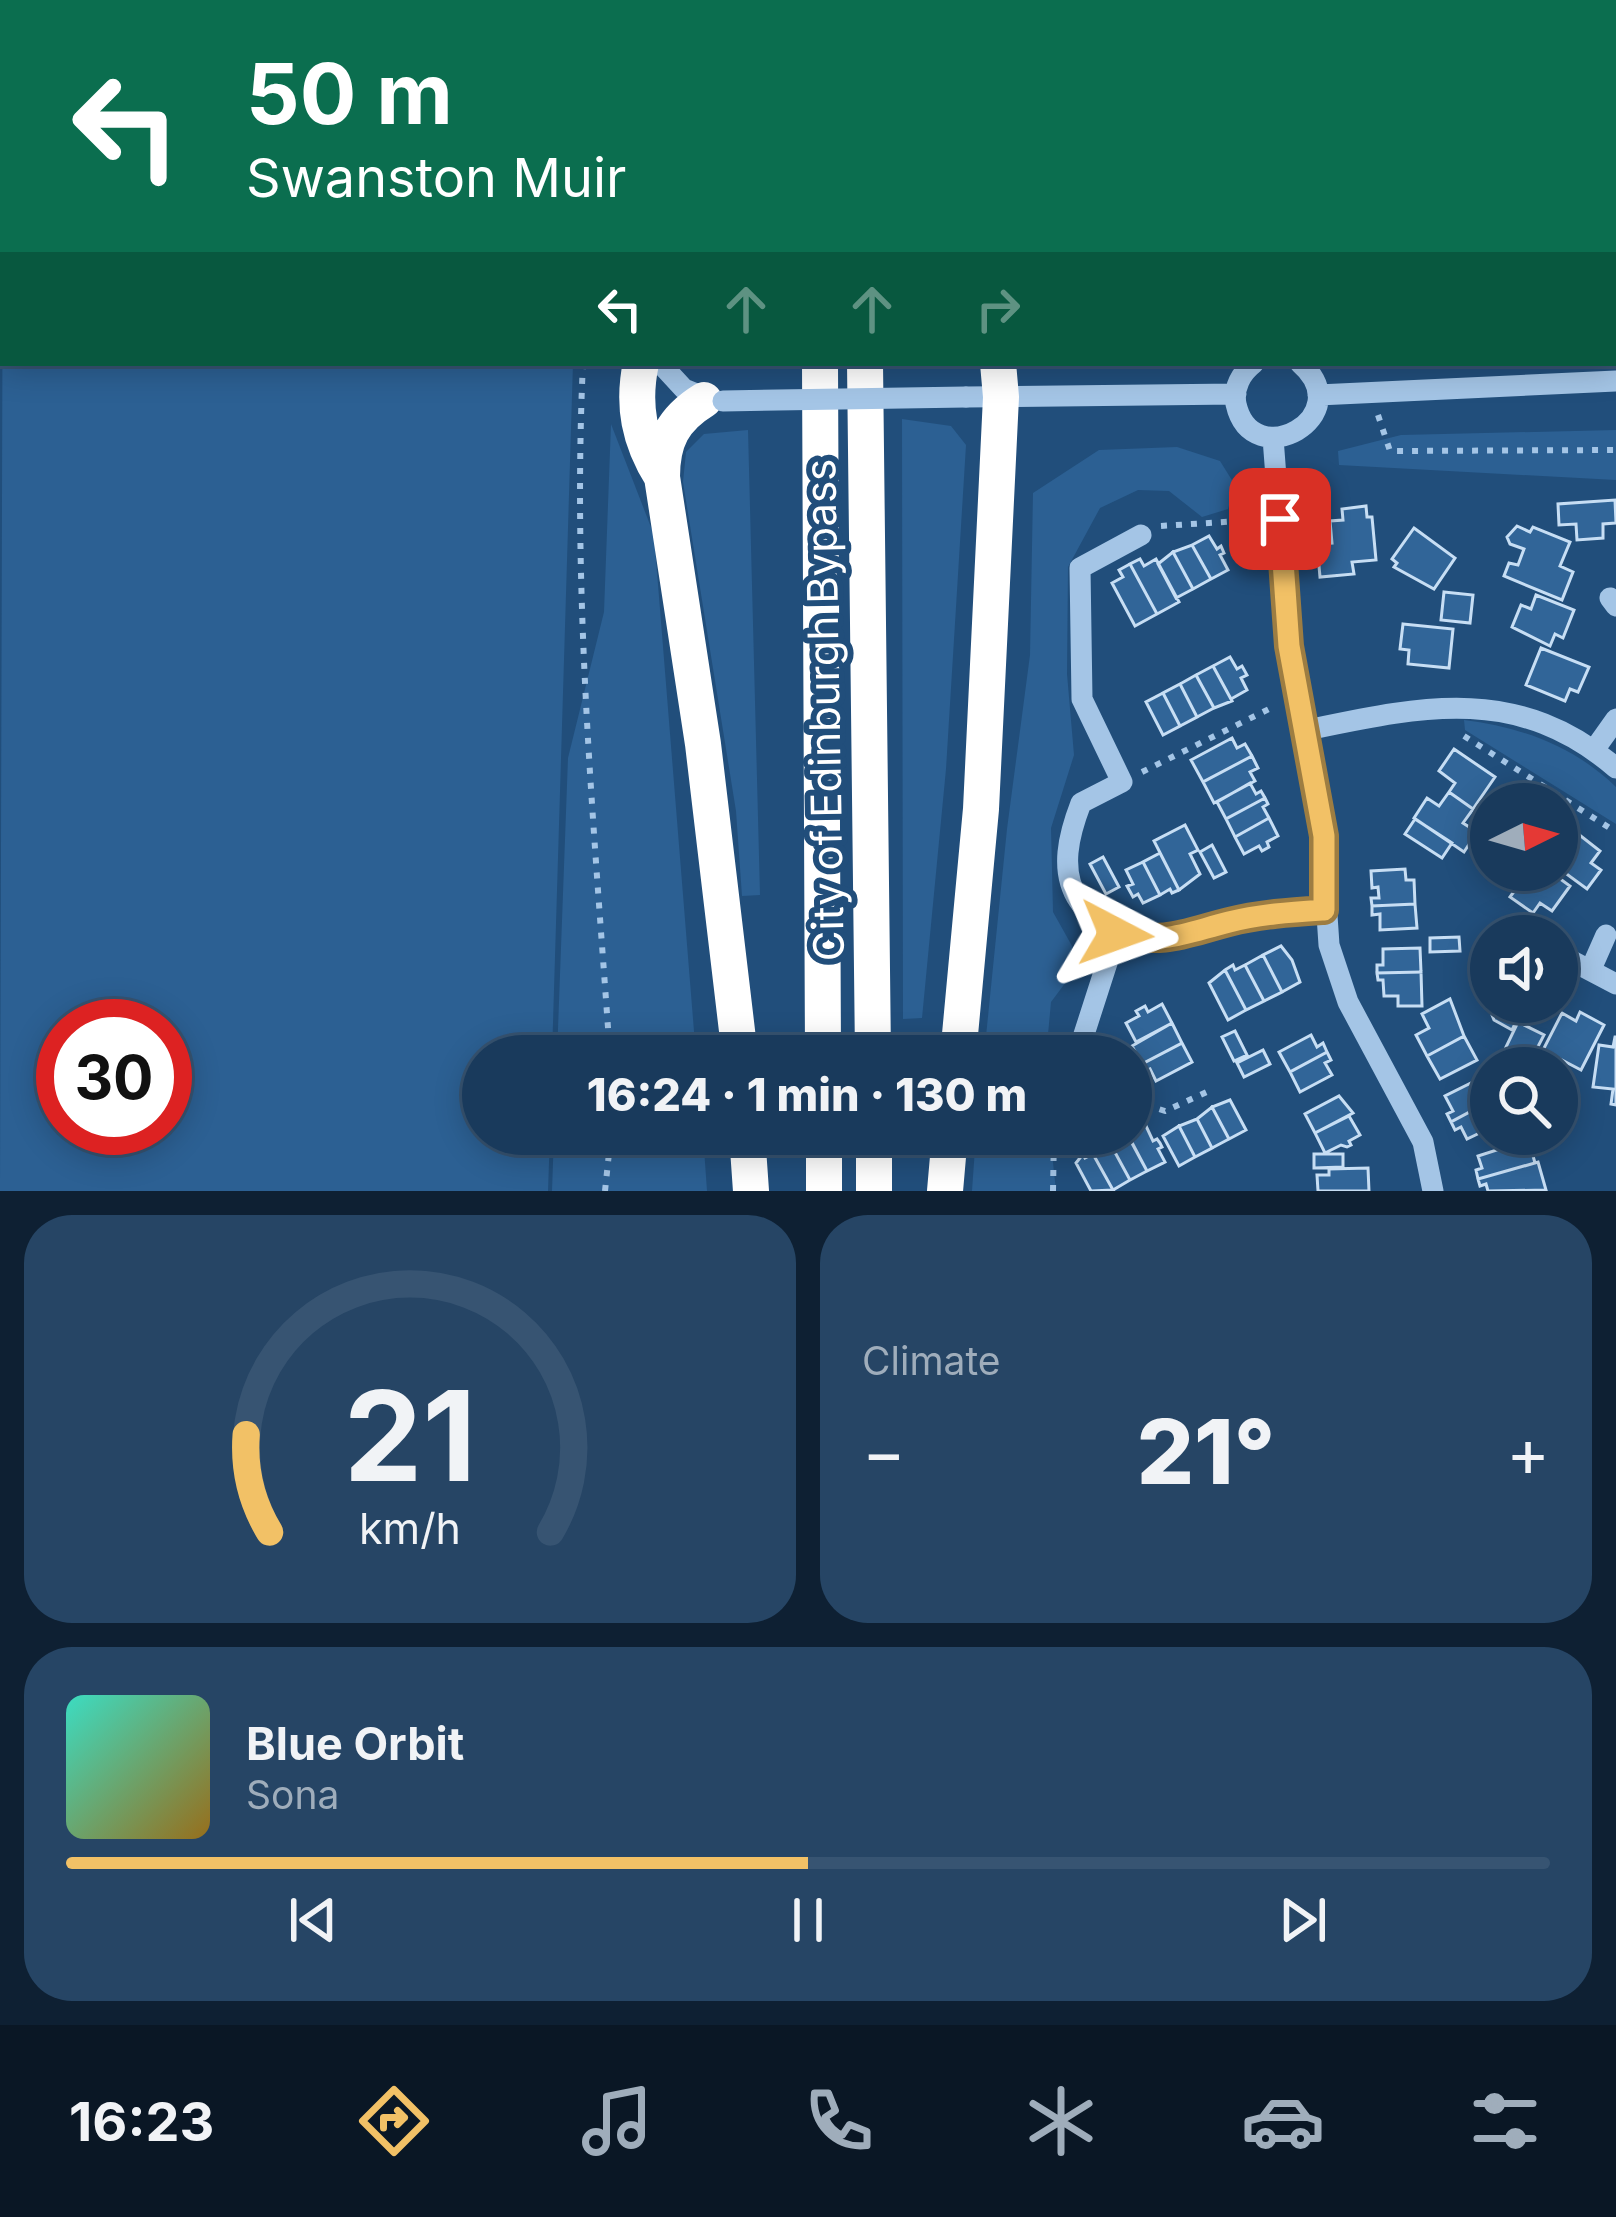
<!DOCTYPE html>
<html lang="en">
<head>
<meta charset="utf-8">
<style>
	:root { --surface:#193a5c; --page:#264565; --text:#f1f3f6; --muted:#9fadbb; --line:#375472; --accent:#f2c166 }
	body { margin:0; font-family:Inter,sans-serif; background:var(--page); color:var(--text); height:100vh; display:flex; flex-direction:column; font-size:45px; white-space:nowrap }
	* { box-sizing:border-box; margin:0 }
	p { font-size:39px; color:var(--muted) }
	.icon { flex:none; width:66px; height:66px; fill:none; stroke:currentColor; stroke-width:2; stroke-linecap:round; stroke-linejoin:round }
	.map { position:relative; height:1191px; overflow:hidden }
	.side { display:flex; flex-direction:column; gap:24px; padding:24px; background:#0e2033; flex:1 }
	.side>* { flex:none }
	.hud { position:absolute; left:0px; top:0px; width:1617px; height:366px; box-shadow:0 6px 30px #0003,0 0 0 3px var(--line); background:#0b6e4f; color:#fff; overflow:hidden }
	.needle { width:78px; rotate:85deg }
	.fabs { position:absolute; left:1470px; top:783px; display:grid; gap:24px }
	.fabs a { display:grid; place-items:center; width:108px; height:108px; border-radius:50%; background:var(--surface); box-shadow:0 6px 30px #0003,0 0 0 3px var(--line); font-size:60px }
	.speed { position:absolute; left:36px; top:999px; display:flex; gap:24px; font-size:60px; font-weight:700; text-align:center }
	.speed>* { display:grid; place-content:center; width:156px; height:156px; border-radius:50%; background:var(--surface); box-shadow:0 6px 30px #0003,0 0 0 3px var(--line); line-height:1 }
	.speed .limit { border:18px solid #d22; background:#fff; color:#111 }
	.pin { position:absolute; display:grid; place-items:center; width:102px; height:102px; color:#fff; margin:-51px; border-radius:24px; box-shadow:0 6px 18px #0006 }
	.me { position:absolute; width:132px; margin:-66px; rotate:94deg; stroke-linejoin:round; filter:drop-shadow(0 0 9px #0008) }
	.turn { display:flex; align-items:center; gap:42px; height:252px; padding:0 48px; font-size:54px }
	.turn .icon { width:156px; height:156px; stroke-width:2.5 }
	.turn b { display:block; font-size:84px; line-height:102px }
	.lanes { display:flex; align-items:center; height:114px; padding:0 48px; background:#0003; justify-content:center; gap:60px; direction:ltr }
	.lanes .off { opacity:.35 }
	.big { font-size:90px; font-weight:800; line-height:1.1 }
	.side .widget { flex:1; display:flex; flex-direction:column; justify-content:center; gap:18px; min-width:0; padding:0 42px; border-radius:48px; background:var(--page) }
	.side .dial { align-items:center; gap:0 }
	.dial svg { height:312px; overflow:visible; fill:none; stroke:var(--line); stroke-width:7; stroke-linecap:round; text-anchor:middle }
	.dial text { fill:var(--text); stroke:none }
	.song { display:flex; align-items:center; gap:36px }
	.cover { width:144px; height:144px; border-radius:18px; background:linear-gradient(135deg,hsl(170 70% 55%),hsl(40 70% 35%)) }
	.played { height:12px; border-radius:6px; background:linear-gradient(90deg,var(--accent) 50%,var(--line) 50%) }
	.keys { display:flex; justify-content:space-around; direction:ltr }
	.heat { display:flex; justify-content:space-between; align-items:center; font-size:66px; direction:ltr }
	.side .tiles { flex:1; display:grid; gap:24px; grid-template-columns:1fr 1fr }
	.widget:last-child { grid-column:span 2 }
	.trip { position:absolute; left:462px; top:1035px; width:690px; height:120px; border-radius:60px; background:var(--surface); box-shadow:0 6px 30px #0003,0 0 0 3px var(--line); font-weight:800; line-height:120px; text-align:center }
	.menu { display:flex; height:192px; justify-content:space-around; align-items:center; background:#0a1725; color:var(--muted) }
	.menu .icon { width:84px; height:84px }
	.menu .selected { color:var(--accent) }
	.menu b { font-size:54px; color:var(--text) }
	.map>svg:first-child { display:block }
	.green { fill:#2c6093; fill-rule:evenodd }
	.building { fill:#316598; stroke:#c7def4; stroke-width:3 }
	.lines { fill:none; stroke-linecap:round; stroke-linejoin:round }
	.path { stroke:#a4c5e6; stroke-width:6; stroke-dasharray:6 9; stroke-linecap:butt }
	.minor { stroke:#a4c5e6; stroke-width:21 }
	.highway { stroke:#fff; stroke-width:36 }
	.minor-bridge { stroke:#a4c5e6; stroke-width:21 }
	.route-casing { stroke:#9d7d42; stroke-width:30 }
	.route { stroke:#f2c166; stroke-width:21 }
	.labels { text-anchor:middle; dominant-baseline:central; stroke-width:12; stroke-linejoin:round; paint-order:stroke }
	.street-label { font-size:42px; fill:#fff; stroke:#214e7b }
</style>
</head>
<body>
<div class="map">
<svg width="1616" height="1191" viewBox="0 0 1616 1191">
	<rect width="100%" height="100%" fill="#214e7b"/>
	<path class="green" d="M3,153V363H573L552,1056H483V1134H550L548,1191H0ZM63,1026H165V1128H63Z
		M902,419L951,426L966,445L946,769L922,1018L903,1019Z
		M611,424L654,535L696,1056H557L568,758L604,612Z
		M748,430L760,895L742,896L736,811L683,482L686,452L704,434Z
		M1616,430V480L1339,465L1338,451L1401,435Z
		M1177,447L1220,461L1235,485L1228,509L1202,517L1169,491L1138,490L1100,508L1068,567L1067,674L1074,755L1051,828L1053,912L1081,962L1051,1002L1046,1056H984L1007,829L1030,655L1033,493L1099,450Z
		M1464,720C1521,727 1574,746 1616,787V824L1465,730Z
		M554,1134H703L707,1191H552Z
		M976,1134H1050L1056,1191H972Z"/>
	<path class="building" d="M1615,500L1616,523L1603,524V538L1577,540L1576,524L1559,525L1558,504Z
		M1366,506L1367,517H1372L1376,560L1352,562L1354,574L1320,577L1317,544L1332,543L1330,521L1343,520L1342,509Z
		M1517,526L1530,532L1533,527L1570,542L1560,566L1573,572L1562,600L1504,576L1509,563L1518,565L1524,549L1510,544L1507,537Z
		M1414,528L1455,558L1434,589L1394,567L1397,563L1392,559Z
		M1209,536L1217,549L1221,546L1224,553L1220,555L1228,570L1211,579L1192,545Z
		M1192,545L1211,579L1193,589L1173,552Z
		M1173,552L1193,589L1176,598L1158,564Z
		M1140,559L1144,566L1156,559L1179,602L1157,614L1130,564Z
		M1130,564L1157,614L1135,626L1112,583L1123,577L1119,570Z
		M1444,592L1473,595L1470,623L1441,620Z
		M1536,595L1574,610L1563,638L1555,634L1550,646L1512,627L1521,605L1531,609Z
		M1403,624L1453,629L1449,668L1408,664L1409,650L1400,649Z
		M1541,648L1589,667L1578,692L1570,689L1565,701L1526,685Z
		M1230,657L1237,669L1242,666L1247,675L1241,678L1247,690L1231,699L1213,666Z
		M1213,666L1232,701L1214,708L1196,675Z
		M1196,675L1214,708L1197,717L1180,684Z
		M1180,684L1197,717L1180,726L1163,693Z
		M1163,693L1180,726L1163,735L1146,702Z
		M1232,738L1237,748L1245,744L1252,756L1203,782L1191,760Z
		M1454,749L1495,777L1473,809L1449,792L1455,783L1439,771Z
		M1252,756L1258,768L1250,772L1255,781L1214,803L1203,782Z
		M1250,783L1256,794L1261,791L1265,798L1226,819L1217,802Z
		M1449,792L1473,809L1463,823L1477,832L1464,852L1414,818L1427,798L1439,806Z
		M1265,798L1268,804L1263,807L1269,818L1235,837L1226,819Z
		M1269,818L1278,836L1267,842L1269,847L1262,851L1259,846L1244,854L1235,837Z
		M1415,819L1452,843L1442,858L1405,834Z
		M1185,825L1198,850L1190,854L1200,874L1179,890L1154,841Z
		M1568,826L1600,851L1591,863L1601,870L1587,889L1557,867V841Z
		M1212,845L1226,872L1214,878L1200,852Z
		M1160,853L1179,890L1172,893L1170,889L1160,895L1143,862Z
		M1103,857L1119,887L1106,894L1090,864Z
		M1143,862L1160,895L1143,903L1138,894L1133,897L1127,886L1133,884L1126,870Z
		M1405,869L1406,880H1414L1415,904L1372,906L1371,898H1379L1378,887L1372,888L1371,871Z
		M1513,870H1548L1570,886L1552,911L1540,903L1533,913L1510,897L1521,882L1510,874Z
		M1415,904L1417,928L1380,930V914L1372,915V906Z
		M1459,937L1460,951L1430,952V938Z
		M1281,946L1292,960L1300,982L1282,992L1263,955Z
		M1420,948L1421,972L1377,973V965H1383V949Z
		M1263,955L1282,992L1264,1001L1245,965Z
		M1233,965L1235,970L1245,965L1264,1001L1246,1010L1225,970Z
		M1225,970L1246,1010L1228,1020L1209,983Z
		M1421,972L1422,1006H1398V996H1384L1383,980H1378L1377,973Z
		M1491,977V1002H1526L1512,1030L1494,1020L1483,992Z
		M1450,999L1464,1036L1427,1056L1416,1035L1429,1028L1422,1014Z
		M1162,1004L1172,1023L1136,1042L1126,1023L1139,1016L1136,1011L1145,1006L1148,1012Z
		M1580,1012L1604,1025L1581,1070L1543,1050L1562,1013L1576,1021Z
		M1518,1022L1544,1035L1530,1062L1505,1049Z
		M1172,1023L1182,1043L1142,1064L1132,1046Z
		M1235,1031L1247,1055L1234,1061L1222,1037Z
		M1311,1035L1317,1047L1323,1043L1327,1052L1290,1072L1279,1052Z
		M1464,1036L1477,1060L1440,1079L1427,1056Z
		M1615,1037H1616V1105L1611,1104L1613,1089L1593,1087L1599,1045L1613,1047Z
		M1182,1043L1192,1062L1156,1081L1150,1069L1145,1071L1142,1064Z
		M1263,1050L1270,1064L1244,1077L1237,1063Z
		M1327,1052L1331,1060L1325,1063L1332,1075L1300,1092L1290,1072Z
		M1479,1079L1490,1101L1451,1122L1447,1114L1453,1111L1445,1096Z
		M1339,1096L1353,1113L1315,1133L1305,1114Z
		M1230,1100L1246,1130L1229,1139L1212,1107Z
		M1490,1101L1491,1134H1495L1489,1137L1486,1130L1467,1139L1461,1127L1455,1130L1451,1122Z
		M1212,1107L1229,1139L1212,1148L1197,1119Z
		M1349,1116L1360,1135L1349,1141L1351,1145L1347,1147L1341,1145L1325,1153L1315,1133Z
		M1197,1119L1212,1148L1195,1157L1179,1126Z
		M1146,1126L1153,1141L1157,1139L1160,1143L1162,1147L1158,1149L1165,1162L1147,1171L1128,1135Z
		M1179,1126L1195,1157L1179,1166L1163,1136Z
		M1127,1134L1147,1171L1130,1180L1111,1145L1120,1140L1118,1135Z
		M1527,1134L1535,1163L1478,1179L1476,1170L1482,1168L1478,1156L1500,1149L1499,1142Z
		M1111,1145L1130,1180L1113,1190L1093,1154V1149Z
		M1083,1154L1085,1158L1093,1154L1113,1190L1091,1191L1076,1163Z
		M1314,1154H1343V1167L1314,1168Z
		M1538,1162L1546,1190L1488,1191L1486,1184L1480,1186L1478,1179Z
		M1368,1168L1369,1191H1318L1317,1175H1329V1169Z"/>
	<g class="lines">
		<path class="path" d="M596,0V3
			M481,3L490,0
			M0,144L3,143
			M1614,304L1616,303
			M583,363C572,594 594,826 610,1056
			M1378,415L1390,451L1616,450
			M1161,526L1255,520
			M1464,736L1616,832
			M1142,772L1275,706
			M1131,1100L1165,1111L1211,1090
			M605,1191L611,1134
			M1053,1191L1054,1134"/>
		<path class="minor" d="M1277,0L1279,3
			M685,3V0
			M1096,3L1100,0
			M1614,157H1616
			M660,363L684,389L711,400
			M1254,363C1241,373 1233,388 1236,404C1252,476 1361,416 1300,363
			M1318,395L1616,381
			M966,397L1236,394
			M1273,438L1289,646L1319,796L1329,945L1348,1002L1423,1142L1433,1191
			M1141,535L1080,568L1082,699L1122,782L1081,803C1069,834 1059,871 1079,901C1121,963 1175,934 1232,921C1262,914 1294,912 1324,910
			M1610,598L1616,606
			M1307,730C1422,706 1518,684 1616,768
			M1594,750L1616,719
			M1557,953L1616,984
			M1591,969L1606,935
			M1077,1056L1116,935"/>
		<path class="highway" d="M800,0V3
			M849,0V3
			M959,0V3
			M641,363C632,405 639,441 662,477
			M820,363L823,1056
			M865,363L873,1056
			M704,400C673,419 662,441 662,477L703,744L740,1056
			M958,1056L981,809L1001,397L998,363
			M747,1134L751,1191
			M824,1134V1191
			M874,1134V1191
			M945,1191L950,1134"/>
		<path class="minor-bridge" d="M723,401L966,397"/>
	</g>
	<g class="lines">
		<defs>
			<path id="route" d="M1116,934C1167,944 1182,934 1229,922C1260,914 1293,912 1324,910V836L1289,646L1280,519"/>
		</defs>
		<use href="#route" class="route-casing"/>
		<use href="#route" class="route"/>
	</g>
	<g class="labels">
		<g class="street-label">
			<text transform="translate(824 710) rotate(-91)">City of Edinburgh Bypass</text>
		</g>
	</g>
</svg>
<div class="fabs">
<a><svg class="needle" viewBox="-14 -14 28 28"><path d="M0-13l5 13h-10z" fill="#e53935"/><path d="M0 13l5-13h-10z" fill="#9fadbb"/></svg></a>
<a><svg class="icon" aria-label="sound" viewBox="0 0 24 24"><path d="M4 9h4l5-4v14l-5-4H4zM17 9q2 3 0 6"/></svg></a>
<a><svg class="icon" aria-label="search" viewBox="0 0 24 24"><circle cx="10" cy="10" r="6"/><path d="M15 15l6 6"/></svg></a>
</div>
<div class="speed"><div class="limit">30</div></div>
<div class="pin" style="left:1280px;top:519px;background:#d93025"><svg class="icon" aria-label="arrive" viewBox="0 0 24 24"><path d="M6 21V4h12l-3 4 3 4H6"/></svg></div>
<svg class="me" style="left:1116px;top:934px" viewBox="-20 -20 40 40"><path d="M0-17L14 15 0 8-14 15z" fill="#f2c166" stroke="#fff" stroke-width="4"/></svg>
<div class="trip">16:24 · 1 min · 130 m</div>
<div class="hud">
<div class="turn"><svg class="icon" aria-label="left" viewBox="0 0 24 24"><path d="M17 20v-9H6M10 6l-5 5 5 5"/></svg><div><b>50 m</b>Swanston Muir</div></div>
<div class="lanes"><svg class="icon" aria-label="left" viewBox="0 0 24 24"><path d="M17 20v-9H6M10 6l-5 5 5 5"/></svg><svg class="icon off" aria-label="ahead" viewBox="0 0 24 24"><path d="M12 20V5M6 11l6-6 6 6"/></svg><svg class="icon off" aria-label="ahead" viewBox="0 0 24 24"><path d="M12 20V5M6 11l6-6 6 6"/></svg><svg class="icon off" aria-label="right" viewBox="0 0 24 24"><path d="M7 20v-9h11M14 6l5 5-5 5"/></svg></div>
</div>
</div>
<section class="side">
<div class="tiles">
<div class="widget dial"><svg viewBox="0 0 100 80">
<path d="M14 69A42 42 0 1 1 86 69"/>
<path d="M14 69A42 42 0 0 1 8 44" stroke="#f2c166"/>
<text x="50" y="56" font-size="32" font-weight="700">21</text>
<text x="50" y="72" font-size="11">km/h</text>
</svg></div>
<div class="widget"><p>Climate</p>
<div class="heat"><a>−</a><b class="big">21°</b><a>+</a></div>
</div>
<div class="widget">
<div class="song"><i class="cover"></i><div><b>Blue Orbit</b><p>Sona</p></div></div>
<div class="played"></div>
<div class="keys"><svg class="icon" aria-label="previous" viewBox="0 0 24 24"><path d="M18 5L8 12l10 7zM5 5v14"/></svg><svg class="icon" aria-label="pause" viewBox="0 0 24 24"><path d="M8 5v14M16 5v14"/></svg><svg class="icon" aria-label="next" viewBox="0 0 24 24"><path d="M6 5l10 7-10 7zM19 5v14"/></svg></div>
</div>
</div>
</section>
<nav class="menu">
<b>16:23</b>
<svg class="icon selected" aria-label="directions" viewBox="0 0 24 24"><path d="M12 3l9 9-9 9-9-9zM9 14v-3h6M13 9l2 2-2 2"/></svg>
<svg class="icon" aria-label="music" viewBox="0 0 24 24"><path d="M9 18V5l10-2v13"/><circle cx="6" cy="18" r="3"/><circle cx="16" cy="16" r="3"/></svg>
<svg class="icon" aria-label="phone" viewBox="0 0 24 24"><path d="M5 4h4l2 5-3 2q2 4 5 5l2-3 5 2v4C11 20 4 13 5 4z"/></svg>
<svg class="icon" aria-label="climate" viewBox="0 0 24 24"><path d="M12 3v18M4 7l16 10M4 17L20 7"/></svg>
<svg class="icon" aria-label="car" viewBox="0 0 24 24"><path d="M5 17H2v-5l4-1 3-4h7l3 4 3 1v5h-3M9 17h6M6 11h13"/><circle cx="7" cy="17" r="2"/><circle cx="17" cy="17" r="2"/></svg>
<svg class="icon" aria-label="filters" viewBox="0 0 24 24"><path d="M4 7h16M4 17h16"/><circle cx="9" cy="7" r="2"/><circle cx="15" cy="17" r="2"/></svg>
</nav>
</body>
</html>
